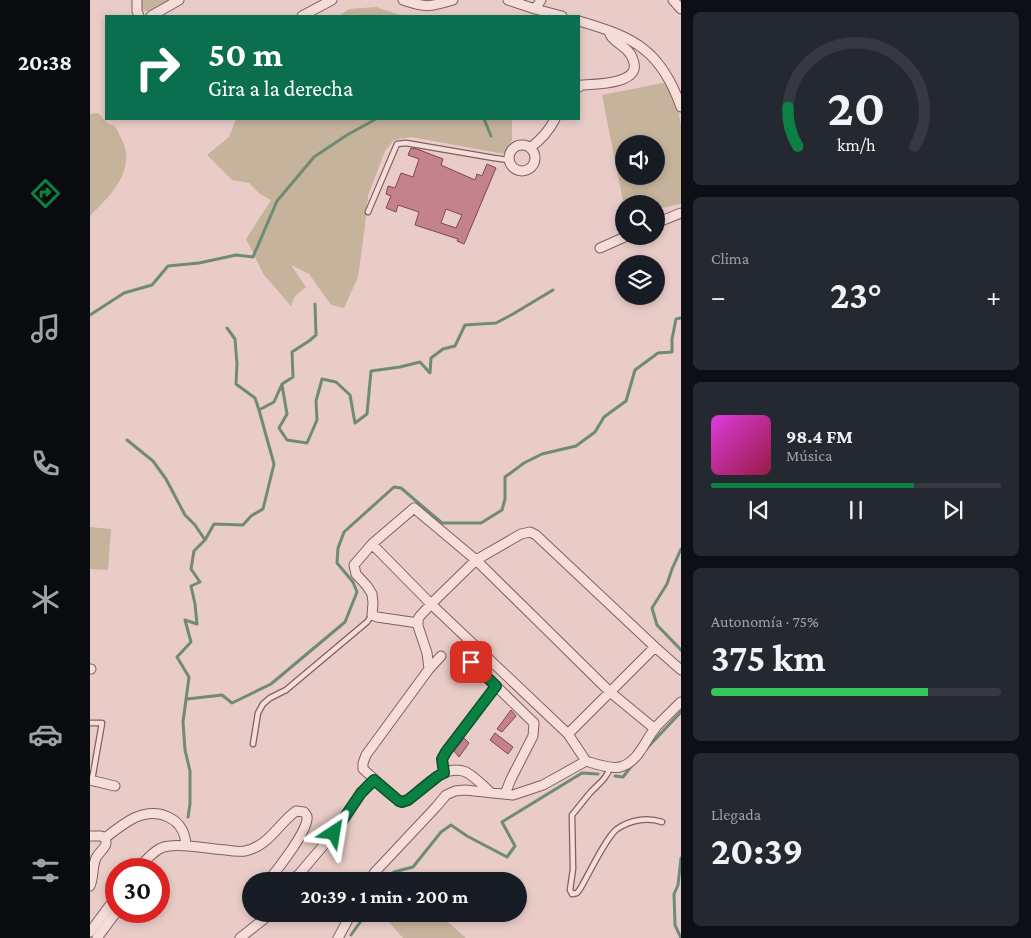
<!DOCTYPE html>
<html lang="es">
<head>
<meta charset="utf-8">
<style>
	:root { --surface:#171b24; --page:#242831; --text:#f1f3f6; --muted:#9ea1a6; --line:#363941; --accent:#0b8043 }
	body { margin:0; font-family:"Crimson Pro",serif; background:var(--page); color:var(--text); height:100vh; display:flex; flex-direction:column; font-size:19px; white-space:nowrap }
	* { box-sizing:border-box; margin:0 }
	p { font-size:16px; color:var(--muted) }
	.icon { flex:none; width:28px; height:28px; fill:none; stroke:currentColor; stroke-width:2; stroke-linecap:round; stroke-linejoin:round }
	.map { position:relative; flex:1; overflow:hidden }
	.drawer { display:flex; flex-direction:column; gap:12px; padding:12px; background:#0d0f14; width:350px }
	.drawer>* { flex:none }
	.hud { position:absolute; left:15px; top:15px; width:475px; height:105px; border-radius:0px; box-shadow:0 2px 8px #0003; background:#0b6e4f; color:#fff; overflow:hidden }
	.tools { position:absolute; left:525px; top:135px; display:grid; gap:10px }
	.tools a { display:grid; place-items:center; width:50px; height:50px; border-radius:50%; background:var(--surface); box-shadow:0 2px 8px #0003; font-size:25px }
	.speed { position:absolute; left:15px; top:858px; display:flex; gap:10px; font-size:25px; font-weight:700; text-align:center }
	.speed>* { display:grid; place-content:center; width:65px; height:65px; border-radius:50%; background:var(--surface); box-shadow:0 2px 8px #0003; line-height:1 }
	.speed .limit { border:8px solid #d22; background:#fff; color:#111 }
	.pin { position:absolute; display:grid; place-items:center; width:42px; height:42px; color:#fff; margin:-21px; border-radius:10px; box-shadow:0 2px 8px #0006 }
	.me { position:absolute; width:55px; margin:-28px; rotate:33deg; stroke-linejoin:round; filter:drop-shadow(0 0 4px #0008) }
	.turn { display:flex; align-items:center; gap:18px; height:105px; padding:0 20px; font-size:22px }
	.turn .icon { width:65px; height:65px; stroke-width:2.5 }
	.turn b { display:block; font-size:35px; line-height:42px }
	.big { font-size:38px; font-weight:700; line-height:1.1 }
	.drawer .tile { flex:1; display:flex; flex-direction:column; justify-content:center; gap:8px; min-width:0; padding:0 18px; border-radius:8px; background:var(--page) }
	.drawer .dial { align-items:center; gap:0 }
	.dial svg { height:130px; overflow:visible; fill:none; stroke:var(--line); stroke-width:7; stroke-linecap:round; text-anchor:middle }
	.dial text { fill:var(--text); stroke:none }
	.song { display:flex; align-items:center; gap:15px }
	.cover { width:60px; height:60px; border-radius:8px; background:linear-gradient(135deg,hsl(300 70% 55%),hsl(340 70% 35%)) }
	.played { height:5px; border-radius:2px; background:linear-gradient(90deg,var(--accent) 70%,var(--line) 70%) }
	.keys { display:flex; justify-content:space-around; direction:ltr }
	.heat { display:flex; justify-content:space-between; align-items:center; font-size:28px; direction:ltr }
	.charge { height:8px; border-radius:4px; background:linear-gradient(90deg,#34c759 75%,var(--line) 0) }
	.trip { position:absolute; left:152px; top:872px; width:285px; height:50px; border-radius:25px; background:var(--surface); box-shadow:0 2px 8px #0003; font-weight:700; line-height:50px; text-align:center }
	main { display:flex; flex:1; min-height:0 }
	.menu { display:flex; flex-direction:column; width:90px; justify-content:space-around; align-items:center; background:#090b0e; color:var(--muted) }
	.menu .icon { width:35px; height:35px }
	.menu .selected { color:var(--accent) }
	.menu b { font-size:22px; color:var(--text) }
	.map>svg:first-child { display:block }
	.green { fill:#c6b39c; fill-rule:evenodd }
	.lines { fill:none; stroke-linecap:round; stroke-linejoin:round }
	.stream { stroke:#6f8b74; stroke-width:3 }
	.building { fill:#c3828c; stroke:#7f4751; fill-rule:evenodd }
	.lane-casing { stroke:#825f60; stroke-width:7 }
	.street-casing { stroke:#825f60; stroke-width:11 }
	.lane { stroke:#f5ddd9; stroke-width:4.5 }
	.street { stroke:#f5ddd9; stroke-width:9 }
	.route-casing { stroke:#07532c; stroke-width:12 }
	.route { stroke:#0b8043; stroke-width:9 }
</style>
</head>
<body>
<main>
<nav class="menu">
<b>20:38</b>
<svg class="icon selected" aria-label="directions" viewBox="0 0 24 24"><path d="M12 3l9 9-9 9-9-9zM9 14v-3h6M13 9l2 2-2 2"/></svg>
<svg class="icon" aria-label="music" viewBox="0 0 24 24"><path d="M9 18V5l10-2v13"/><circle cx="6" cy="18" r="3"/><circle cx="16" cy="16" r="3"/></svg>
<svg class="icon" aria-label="phone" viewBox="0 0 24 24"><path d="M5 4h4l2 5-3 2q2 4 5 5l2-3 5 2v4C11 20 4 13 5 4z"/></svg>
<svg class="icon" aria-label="climate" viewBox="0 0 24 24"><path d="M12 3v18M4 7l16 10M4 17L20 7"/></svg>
<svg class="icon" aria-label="car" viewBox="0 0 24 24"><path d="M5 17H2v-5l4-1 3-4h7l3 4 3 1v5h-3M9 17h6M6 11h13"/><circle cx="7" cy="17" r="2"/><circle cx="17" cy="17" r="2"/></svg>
<svg class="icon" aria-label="filters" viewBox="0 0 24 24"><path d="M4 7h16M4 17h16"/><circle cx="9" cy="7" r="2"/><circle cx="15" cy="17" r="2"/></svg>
</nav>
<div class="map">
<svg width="591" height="938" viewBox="0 0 591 938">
	<rect width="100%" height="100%" fill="#e9ccc7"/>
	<path class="green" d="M51,0H81L60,12L53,10L52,7Z
		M286,7L313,16H249L259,9Z
		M583,81L591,125V204L566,209V204H534V206L512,95ZM534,144H566V176H534Z
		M8,113L18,124L25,126C29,134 35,144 36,152C39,179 17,198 0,216V114Z
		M146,119H422V140L414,154L321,137L304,140L295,151L278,196L275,226L268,277L254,308L241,305L219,274L201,265L216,287L205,296L201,306L174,275L156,239L181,200L170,194L159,183L142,180L117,155L139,137Z
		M0,527L21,529L18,570L0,569Z
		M316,914L350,915L376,938H313L297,920Z"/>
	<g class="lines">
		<path class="stream" d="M394,119L401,136
			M0,315L34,293L62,285L78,266L109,263L146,255L163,257L187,201L224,157L257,135L286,119
			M137,328L145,339L147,364L146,384L165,398L169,410
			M192,385L197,414L189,428L197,440L217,443L227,420L226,401L232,379L246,382L260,395L265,423L277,414L281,371L310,367L330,362L340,373L341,358L353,349L365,346L375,325L406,323L423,314L463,290
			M37,440L63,461L76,479L95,515L105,525L115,540
			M591,549L582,569L577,584L562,608L567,625L591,650
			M97,699L132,695L142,703L181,684L255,622L267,592L263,582L247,563L248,548L254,532L304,487L311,488L352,523H391L412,510L415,499V477L434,463L452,454L486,446L505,432L514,417L536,401L545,370L568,353L582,352V339L586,319L591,318
			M557,748L591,712
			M525,776L533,777L543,764
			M98,817L100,804V771L95,750L93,722L99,677L87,657L101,642L95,620L107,624L105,604L101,586L110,582L101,569L104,551L115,540L124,524L153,525L161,516L173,509L184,464L169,410L184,402L192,384L203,377L202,352L219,341L226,335L225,304
			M291,881L304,872L323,867L351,832L361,825L377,836L417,857L425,846L412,822L492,773L508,774
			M261,935L276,914
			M591,938L585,925L584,894L588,885L591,858"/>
	</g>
	<path class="building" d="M321,148L327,149L353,159L351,165L385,180L387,174L392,176L397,164L406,168L374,244L367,241L368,239L325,225L329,212L308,205L306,212L296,208L301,196L296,194L298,186L305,188L311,173L323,177L329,159L318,155ZM356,209L372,215L366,228L351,223Z
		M421,710L426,716L412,732L407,729Z
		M405,733L423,747L418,754L400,740Z
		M374,738L379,743L369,757L364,751Z"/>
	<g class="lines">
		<defs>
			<path id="lane" d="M278,212L307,144L316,143L404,158L418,160
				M0,723H12L2,780
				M163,744L168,713L173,704L180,698L196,690L277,622L282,615
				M520,767C517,779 508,784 500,793C494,800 488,808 482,815L483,869L480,890L482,894L487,893L490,889C498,876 516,837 527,829C540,820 557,817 572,822"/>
			<path id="street" d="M47,0V11L49,16
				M313,0C336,8 340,7 363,0
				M418,0L445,9L451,0
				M583,0L591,9
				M445,9L472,16
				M61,16L89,0
				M212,16L242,0
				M489,21C544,37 571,50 591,107
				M489,87L492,85C506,84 553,84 543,60C542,56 540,53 537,50C531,44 520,39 519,31
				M419 158a13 13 0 1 1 26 0a13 13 0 1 1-26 0Z
				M440,148C452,139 459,131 465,119
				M566,223L591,213
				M510,248L537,236
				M282,544L341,604L478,734L496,761
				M328,623L287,617L282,615L283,603L282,594L277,586L266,574L264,565L282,544L324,508L386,560L520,692L565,729
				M368,651L406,686L444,723L443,736L421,779L415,794
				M351,656L339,669L276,755L273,763V769L309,801L312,802L318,800C333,788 354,763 376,772C385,777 393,785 401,793
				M0,669H1
				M339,669L337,653L328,626V619L330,616L341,604L386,560L431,534L440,532L446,535L565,647L591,670
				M478,734L565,647
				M354,773L352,759L356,751L406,686
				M0,780L25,786
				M0,836H11L15,838
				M15,838C24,831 34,823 44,818C69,807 95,818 96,846
				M48,869C55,861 61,853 71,848C86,842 119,849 136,850C142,851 149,852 155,851C179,846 188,824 206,811L214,812C216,815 218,815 217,819C216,833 188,869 178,881
				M201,881L210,873L244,833L271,793L284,780
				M279,881L285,872L346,807L356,795L365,791L375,790L423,795L453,785L496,761C506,764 519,769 530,767C549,762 555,740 566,727C574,718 583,710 591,702
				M0,886C4,877 2,867 6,858C10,850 19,847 15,838
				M0,932L26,897
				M7,938L27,911
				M150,938L174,919L178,914
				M248,938L261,914"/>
		</defs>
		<use href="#lane" class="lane-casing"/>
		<use href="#street" class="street-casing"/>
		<use href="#lane" class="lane"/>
		<use href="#street" class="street"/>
	</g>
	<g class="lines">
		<defs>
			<path id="route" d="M244,833L271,793L284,780L309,801L312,802L318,800L348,776L354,773L352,759L356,752L406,686L381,662"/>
		</defs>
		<use href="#route" class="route-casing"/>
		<use href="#route" class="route"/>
	</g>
</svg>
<div class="tools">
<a><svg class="icon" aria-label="sound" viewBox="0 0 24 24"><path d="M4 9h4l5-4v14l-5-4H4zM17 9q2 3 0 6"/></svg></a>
<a><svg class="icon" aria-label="search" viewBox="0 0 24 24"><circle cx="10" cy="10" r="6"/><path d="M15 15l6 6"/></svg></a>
<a><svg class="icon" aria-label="layers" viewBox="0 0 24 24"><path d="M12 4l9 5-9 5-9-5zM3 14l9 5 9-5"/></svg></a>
</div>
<div class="speed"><div class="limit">30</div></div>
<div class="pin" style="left:381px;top:662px;background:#d93025"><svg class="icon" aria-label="arrive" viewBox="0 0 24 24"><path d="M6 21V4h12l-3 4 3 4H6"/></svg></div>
<svg class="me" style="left:244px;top:833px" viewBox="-20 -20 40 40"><path d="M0-17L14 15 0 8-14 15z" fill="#0b8043" stroke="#fff" stroke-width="4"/></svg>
<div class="trip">20:39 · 1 min · 200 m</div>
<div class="hud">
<div class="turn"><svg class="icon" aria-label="right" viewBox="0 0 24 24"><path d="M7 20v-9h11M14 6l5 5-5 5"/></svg><div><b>50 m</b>Gira a la derecha</div></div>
</div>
</div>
<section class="drawer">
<div class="tile dial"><svg viewBox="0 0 100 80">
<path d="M14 69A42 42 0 1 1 86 69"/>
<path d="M14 69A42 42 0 0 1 8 45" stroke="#0b8043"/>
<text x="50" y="56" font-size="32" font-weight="700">20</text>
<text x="50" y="72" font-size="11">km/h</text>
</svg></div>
<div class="tile"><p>Clima</p>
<div class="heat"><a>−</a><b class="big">23°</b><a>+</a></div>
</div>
<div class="tile">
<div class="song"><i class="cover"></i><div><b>98.4 FM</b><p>Música</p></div></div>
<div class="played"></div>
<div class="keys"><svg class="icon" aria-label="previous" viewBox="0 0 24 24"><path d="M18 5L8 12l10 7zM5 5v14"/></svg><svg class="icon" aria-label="pause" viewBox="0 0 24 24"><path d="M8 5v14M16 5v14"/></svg><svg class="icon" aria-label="next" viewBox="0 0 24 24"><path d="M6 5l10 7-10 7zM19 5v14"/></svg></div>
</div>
<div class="tile"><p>Autonomía · 75%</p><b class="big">375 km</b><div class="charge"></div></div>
<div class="tile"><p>Llegada</p><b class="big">20:39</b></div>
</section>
</main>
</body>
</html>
